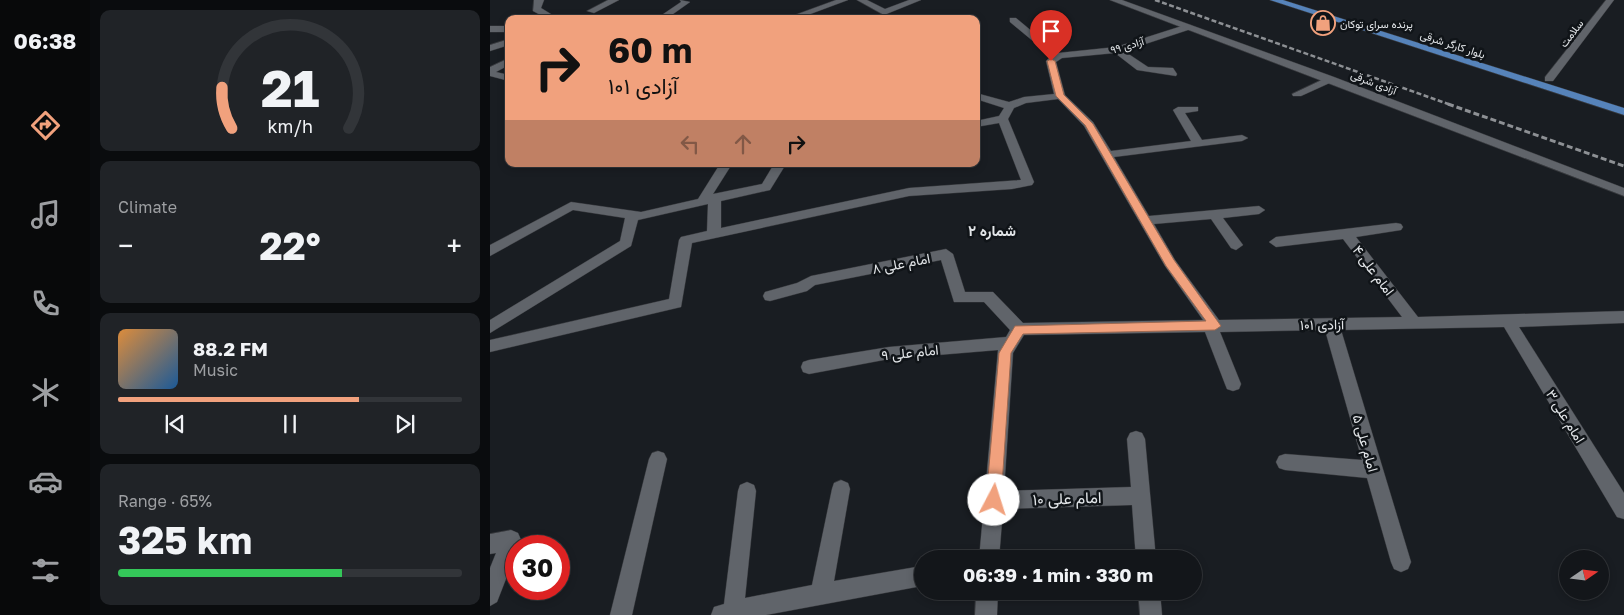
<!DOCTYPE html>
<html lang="en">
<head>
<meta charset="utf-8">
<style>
	:root { --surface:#13161a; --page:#202327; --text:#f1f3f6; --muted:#9d9fa2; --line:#323539; --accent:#f1a17d }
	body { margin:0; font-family:"Golos Text",Vazirmatn,sans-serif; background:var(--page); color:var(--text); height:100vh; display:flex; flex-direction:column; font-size:19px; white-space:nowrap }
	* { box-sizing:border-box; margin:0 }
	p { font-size:16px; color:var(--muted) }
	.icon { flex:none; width:28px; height:28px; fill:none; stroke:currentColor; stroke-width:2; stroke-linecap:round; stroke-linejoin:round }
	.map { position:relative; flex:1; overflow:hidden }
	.panel { display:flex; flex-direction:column; gap:10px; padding:10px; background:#0a0c0e; width:400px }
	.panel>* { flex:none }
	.hud { position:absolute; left:15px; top:15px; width:475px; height:152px; border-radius:10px; box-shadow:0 2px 8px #0003,0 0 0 1px var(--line); background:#f1a17d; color:#111; overflow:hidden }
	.needle { width:32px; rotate:76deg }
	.buttons { position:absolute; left:1069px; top:550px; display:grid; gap:10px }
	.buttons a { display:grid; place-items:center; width:50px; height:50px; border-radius:50%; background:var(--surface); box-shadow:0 2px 8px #0003,0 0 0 1px var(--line); font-size:25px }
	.speed { position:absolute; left:15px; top:535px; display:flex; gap:10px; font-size:25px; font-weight:700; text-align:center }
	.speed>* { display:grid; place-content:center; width:65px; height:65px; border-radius:50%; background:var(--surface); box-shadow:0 2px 8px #0003,0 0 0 1px var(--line); line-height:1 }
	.speed .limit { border:8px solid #d22; background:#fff; color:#111 }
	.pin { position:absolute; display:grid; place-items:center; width:42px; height:42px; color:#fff; margin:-51px -21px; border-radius:50% 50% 50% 0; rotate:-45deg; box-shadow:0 0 5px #0007 }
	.pin .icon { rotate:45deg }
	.me { position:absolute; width:55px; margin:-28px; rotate:5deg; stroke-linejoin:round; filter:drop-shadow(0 0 4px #0008) }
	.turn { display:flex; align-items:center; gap:18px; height:105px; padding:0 20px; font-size:22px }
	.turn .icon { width:65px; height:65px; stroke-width:2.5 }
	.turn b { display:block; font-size:35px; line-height:42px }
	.lanes { display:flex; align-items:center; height:48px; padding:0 20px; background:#0003; justify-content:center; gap:25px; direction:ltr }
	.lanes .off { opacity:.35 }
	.big { font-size:38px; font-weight:700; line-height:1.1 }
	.panel .tile { flex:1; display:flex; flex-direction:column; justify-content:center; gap:8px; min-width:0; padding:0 18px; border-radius:10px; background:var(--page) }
	.panel .dial { align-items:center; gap:0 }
	.dial svg { height:130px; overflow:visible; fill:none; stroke:var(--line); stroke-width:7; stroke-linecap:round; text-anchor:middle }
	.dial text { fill:var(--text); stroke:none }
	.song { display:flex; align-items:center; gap:15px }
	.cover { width:60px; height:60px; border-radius:8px; background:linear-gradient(135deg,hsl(30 70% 55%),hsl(210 70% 35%)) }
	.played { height:5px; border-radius:2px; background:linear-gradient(90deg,var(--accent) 70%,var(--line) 70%) }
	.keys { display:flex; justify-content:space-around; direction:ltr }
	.heat { display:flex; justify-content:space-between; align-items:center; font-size:28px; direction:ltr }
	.charge { height:8px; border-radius:4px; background:linear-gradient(90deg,#34c759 65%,var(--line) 0) }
	.trip { position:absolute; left:424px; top:550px; width:288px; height:50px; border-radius:25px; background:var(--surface); box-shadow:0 2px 8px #0003,0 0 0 1px var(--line); font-weight:700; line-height:50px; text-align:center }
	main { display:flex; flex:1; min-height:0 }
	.dock { display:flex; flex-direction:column; width:90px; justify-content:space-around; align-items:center; background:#08090a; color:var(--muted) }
	.dock .icon { width:35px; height:35px }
	.dock .on { color:var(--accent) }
	.dock b { font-size:22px; color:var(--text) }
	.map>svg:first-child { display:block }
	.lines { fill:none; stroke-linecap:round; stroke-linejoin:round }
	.street-casing { stroke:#36383c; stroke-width:1 }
	.secondary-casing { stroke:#36383c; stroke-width:1 }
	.primary-casing { stroke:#36383c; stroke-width:1 }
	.street { fill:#60646a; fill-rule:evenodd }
	.secondary { fill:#60646a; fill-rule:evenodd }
	.primary { fill:#5683ba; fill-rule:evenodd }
	.rail-far1 { stroke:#8d9094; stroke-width:2.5; stroke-dasharray:5 2.5; stroke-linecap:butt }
	.rail { stroke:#8d9094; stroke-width:3; stroke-dasharray:6 3; stroke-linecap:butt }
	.route { fill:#f1a17d; stroke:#9d6951 }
	.labels { text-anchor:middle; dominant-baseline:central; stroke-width:5; stroke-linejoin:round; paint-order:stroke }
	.far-poi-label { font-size:11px; fill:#e2e5e8; stroke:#101418; text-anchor:start }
	.far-street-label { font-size:11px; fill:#e2e5e8; stroke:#101418 }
	.street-label { font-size:14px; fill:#e2e5e8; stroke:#101418 }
	.neighbourhood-label { font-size:15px; font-weight:bold; fill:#e2e5e8; stroke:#101418 }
	.near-street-label { font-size:16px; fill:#e2e5e8; stroke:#101418 }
</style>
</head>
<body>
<main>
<nav class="dock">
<b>06:38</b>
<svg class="icon on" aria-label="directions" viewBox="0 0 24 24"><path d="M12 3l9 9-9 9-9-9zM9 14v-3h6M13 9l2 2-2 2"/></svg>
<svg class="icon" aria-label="music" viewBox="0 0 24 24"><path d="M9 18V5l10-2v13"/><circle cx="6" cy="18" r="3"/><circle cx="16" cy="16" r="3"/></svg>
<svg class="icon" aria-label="phone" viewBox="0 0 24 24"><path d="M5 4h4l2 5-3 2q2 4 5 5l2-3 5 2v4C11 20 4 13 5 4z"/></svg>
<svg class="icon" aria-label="climate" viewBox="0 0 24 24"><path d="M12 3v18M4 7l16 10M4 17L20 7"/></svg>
<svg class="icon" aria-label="car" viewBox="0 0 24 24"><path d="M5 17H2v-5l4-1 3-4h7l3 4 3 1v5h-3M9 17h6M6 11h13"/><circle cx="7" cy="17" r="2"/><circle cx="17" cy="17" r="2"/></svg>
<svg class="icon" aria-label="filters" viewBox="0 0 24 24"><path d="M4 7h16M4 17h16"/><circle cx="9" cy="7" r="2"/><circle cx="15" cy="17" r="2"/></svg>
</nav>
<section class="panel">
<div class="tile dial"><svg viewBox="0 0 100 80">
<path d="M14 69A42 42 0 1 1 86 69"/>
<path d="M14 69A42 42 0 0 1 8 44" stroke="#f1a17d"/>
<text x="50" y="56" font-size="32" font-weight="700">21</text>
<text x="50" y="72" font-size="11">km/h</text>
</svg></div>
<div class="tile"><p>Climate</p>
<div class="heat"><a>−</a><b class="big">22°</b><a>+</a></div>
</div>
<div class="tile">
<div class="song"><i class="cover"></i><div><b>88.2 FM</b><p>Music</p></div></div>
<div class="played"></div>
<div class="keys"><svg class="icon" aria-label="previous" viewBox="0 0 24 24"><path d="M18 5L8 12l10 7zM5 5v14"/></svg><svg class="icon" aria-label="pause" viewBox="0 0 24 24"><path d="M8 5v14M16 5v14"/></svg><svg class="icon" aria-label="next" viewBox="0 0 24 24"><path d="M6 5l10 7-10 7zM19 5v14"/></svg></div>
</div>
<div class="tile"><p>Range · 65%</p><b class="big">325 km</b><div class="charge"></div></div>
</section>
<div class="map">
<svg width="1134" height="615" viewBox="0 0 1134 615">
	<rect width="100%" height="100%" fill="#191d22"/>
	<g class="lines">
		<defs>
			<path id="street" d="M44,0H54L51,8L69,19H58L43,11Z
				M118,0H129L104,13L97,11Z
				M190,0L200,2L176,19H166L191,2Z
				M346,0H358L307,19H294Z
				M367,0H377L395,9L419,0H431L394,15Z
				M1116,0H1124L1063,81H1055V77Z
				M520,18H526L568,53L626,47L695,25H701V29L634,51L658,67L683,68L687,74L686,76L647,70L625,53L572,58L566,62L575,95L603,122L621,151L701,141L683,110L688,107H708V111L695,113L712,140L752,135L758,138L752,141L624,157L659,216L769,206L775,210L769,214L733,218L753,245L746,250L741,248L721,219L664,224L685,260L729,320L912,317L853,239L786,247L779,242L786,237L906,223L911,224L913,227L911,230L866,237L928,317L1134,311V323L1029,327L1134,493V519L1127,517L1014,327L851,330L921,562L918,569L911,572L904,569L901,562L877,478L795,470L789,468L786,462L789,456L795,454L872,460L835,330L730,332L751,384L749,389L743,391L737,389L735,384L715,332L534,335L523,353L514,491L641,487L637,439L640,433L646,431L652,433L655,439L666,559H646L642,505L513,509L509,559H489L508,350L399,359L319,374L313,372L311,367L313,362L319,360L399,347L516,337L520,330L494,302H464L451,260L325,285L317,291L280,301L275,300L273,296L275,292L307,283L321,276L456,249L463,254L475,292H503L533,323L713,320L675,266L594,126L568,99L536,103L524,108L518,119L544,182L542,185L522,189L419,196L202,243L191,307L0,352V340L179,299L189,240L191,237L217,231L218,204L148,220L141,246L0,333V320L130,241L135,218L83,210L0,256V245L81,202L151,212L208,199L230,164H242L223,194L272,184L284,164H296L280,190L231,201V228L419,188L531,180L509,123L486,127V121L509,116L514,108L486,99V93L519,102L534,97L564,94L556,61L561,56L520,22Z
				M0,26H19V32H0Z
				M19,39V45L0,51V45Z
				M19,58V65L6,72L19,75V81L0,76V67Z
				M840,76L845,79L844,81L811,96H803L802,94Z
				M168,451L174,453L177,459L142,615H120L159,459L162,453Z
				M351,480L358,483L360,489L344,581L432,566V586L276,615H221L224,607L234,604L248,491L250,485L257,482L264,485L266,491L255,598L322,585L342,489L344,483Z
				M21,530L28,533L31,540L29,546H26V553L7,602L0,606V568L6,553L0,554V534Z
				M486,591H508L507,615H485Z
				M648,591H670L672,615H650Z"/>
			<path id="secondary" d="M620,0H632L844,77L1134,188V196Z"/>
			<path id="primary" d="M780,0H793L1134,108V115Z"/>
		</defs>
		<use href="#street" class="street-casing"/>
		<use href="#secondary" class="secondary-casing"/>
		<use href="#primary" class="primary-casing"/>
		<use href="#street" class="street"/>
		<use href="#secondary" class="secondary"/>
		<use href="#primary" class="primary"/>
		<path class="rail-far1" d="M665,0L961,105"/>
		<path class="rail" d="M958,104L1134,166"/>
	</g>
	<path class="route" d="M561,59L565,61L574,95L603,124L684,260L731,326L725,330L533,334L521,353L511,500L509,505L504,507L498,505L496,500L509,353L525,326L716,321L676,266L595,125L566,96L557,61Z"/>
	<defs>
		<symbol id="shop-ring" viewBox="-11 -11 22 22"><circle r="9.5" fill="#101418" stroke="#f1a17d" stroke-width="1.5"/><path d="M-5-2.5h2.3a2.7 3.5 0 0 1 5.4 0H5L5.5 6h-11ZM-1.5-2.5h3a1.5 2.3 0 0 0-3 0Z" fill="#f1a17d"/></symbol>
	</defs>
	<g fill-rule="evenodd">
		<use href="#shop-ring" x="819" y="9" width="28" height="28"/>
	</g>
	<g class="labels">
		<g class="far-poi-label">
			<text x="850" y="23">پرنده سرای توکان</text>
		</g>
		<g class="far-street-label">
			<text transform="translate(1081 33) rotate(-52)">سلامت</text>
			<text transform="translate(963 44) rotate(18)">بلوار کارگر شرقی</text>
			<text transform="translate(637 45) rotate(-16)">آزادی ٩٩</text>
			<text transform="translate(884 82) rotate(21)">آزادی شرقی</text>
		</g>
		<g class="street-label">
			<text transform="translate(411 263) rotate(-11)">امام علی ۸</text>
			<text transform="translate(884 270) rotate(53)">امام علی ۴</text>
			<text transform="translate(832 324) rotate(-1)">آزادی ۱۰۱</text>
			<text transform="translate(420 352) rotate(-6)">امام علی ۹</text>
			<text transform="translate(1076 416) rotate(58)">امام علی ۳</text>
			<text transform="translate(876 443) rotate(74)">امام علی ۵</text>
		</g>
		<g class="neighbourhood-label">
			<text x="502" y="230">شماره ۲</text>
		</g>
		<g class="near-street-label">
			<text transform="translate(577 498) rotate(-2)">امام علی ۱۰</text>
		</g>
	</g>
</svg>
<div class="buttons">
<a><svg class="needle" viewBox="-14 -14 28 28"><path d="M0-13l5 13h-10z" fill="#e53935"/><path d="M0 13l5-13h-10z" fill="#9d9fa2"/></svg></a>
</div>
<div class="speed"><div class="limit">30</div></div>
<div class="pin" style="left:561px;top:61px;background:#d93025"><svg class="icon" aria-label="arrive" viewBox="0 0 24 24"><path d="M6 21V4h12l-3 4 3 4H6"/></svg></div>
<svg class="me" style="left:504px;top:500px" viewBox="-20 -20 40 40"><circle r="19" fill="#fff"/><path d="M0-13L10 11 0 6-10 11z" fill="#f1a17d"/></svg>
<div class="trip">06:39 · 1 min · 330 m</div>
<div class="hud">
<div class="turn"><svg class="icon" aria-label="right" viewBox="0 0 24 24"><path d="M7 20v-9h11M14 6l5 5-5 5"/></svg><div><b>60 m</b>آزادی ۱۰۱</div></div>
<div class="lanes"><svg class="icon off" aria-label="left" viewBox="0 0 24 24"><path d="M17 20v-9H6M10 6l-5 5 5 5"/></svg><svg class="icon off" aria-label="ahead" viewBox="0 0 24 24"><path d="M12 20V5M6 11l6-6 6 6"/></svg><svg class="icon" aria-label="right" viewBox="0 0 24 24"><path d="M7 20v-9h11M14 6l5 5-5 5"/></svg></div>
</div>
</div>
</main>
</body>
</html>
